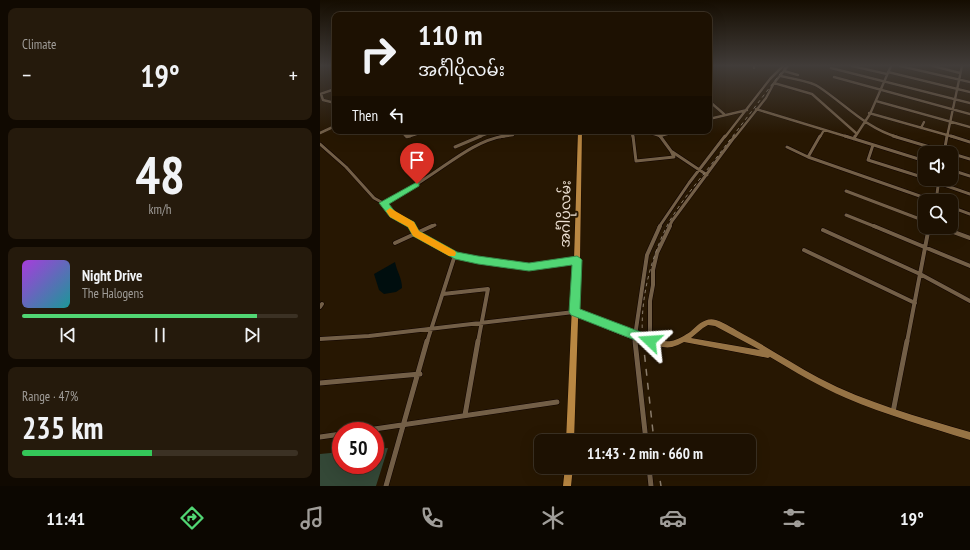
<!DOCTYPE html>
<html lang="en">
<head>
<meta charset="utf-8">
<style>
	:root { --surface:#1d1102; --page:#251a0c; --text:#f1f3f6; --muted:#a09d99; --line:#3b3124; --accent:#51d674 }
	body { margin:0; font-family:"PT Sans Narrow","Noto Sans Myanmar",sans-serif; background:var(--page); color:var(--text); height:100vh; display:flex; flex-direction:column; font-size:15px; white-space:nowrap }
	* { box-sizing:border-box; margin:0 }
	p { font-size:13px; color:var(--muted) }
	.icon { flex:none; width:22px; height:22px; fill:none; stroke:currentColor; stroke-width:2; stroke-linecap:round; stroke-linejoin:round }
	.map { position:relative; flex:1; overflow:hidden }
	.details { display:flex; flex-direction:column; gap:8px; padding:8px; background:#100901; width:320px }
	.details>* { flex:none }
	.top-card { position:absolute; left:12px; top:12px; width:380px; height:122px; border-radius:8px; box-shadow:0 4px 16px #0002,0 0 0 1px var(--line); background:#1d1102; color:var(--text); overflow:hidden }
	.buttons { position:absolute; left:598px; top:146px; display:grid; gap:8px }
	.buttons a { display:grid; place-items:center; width:40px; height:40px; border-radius:8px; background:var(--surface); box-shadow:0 4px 16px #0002,0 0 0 1px var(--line); font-size:20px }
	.speed { position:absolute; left:12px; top:422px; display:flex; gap:8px; font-size:20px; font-weight:700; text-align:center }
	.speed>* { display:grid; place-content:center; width:52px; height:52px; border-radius:50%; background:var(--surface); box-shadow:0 4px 16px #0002,0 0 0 1px var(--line); line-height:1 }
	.speed .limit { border:6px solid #d22; background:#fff; color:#111 }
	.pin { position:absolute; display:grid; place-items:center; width:34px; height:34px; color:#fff; margin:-41px -17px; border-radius:50% 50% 50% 0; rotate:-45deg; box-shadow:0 0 4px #0007 }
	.pin .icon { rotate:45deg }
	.me { position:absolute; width:44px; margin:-22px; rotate:290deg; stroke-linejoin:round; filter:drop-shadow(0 0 3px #0008) }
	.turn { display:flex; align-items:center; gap:14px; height:84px; padding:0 20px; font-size:18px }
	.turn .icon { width:52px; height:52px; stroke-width:2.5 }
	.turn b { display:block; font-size:28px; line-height:34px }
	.then { display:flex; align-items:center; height:38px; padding:0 20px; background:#0003; gap:8px; font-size:15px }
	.big { font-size:30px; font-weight:700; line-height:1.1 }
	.details .widget { flex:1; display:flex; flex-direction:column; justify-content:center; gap:6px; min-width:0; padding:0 14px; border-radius:8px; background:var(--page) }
	.details .dial { align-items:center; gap:0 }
	.dial b { font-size:52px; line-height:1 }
	.song { display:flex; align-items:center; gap:12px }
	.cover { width:48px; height:48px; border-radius:6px; background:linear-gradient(135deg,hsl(280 70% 55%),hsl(180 70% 35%)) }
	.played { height:4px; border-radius:2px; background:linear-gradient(90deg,var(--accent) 85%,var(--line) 85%) }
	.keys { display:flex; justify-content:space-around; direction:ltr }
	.heat { display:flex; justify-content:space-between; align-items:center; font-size:22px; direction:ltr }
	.charge { height:6px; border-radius:3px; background:linear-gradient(90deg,#34c759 47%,var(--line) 0) }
	.trip { position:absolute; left:214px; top:434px; width:222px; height:40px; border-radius:8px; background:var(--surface); box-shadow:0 4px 16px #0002,0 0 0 1px var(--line); font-weight:700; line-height:40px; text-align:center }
	.dock { display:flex; height:64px; justify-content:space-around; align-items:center; background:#0c0701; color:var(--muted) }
	.dock .icon { width:28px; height:28px }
	.dock .active { color:var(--accent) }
	.dock b { font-size:18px; color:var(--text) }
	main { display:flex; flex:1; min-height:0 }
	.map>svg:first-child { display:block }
	.green { fill:#344837 }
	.water { fill:#000e0e }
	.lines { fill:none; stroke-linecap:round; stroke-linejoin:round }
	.minor-far3-casing { stroke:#0f0300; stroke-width:3 }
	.minor-far2-casing { stroke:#0f0300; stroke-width:4 }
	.minor-far1-casing { stroke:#0f0300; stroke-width:5 }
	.minor-casing { stroke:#0f0300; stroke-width:6 }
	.secondary-casing { stroke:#0f0300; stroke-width:1 }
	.primary-casing { stroke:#0f0300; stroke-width:0.5 }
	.minor-far3 { stroke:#735f47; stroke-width:2.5 }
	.minor-far2 { stroke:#735f47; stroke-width:3 }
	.minor-far1 { stroke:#735f47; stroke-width:4 }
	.minor { stroke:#735f47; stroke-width:5 }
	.secondary { fill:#967345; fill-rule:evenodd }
	.primary { fill:#b98742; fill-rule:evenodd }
	.rail-far1 { stroke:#8a7c6b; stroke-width:1; stroke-dasharray:3.5 3.5; stroke-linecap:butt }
	.rail { stroke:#8a7c6b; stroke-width:1.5; stroke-dasharray:7 7; stroke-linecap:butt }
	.route { fill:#51d674; stroke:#358b4b }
	.slow { fill:#f59e0b }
	.labels { text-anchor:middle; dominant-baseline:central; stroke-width:4; stroke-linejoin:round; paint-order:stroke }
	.street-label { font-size:14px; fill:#ebdfd2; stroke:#271702 }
</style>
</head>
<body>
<main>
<section class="details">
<div class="widget"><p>Climate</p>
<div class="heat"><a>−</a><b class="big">19°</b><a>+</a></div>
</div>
<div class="widget dial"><b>48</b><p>km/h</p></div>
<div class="widget">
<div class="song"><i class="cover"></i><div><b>Night Drive</b><p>The Halogens</p></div></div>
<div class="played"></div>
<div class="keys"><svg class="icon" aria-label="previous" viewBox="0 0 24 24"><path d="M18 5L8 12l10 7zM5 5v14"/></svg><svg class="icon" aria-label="pause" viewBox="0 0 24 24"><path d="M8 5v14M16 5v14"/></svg><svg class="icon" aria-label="next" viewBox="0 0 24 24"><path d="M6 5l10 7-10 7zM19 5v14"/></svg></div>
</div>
<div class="widget"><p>Range · 47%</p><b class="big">235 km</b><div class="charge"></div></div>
</section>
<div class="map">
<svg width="650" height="486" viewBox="0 0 650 486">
	<rect width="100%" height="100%" fill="#271702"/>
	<path class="green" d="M68,448L56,486H0V454L21,452V465H55V449Z"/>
	<path class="water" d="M75,262C77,272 82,278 82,288L76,292L64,294L59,290L54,274Z"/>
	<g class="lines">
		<defs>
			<path id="minor-far3" d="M434,66V68
				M532,66L567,74
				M580,66L650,82
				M613,66L640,73
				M511,68L650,103
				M464,71L478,75
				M568,72L650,92
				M461,76C472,79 491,81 499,87C526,105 546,128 577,137
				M514,77L650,114
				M454,83L492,94L536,133
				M0,94L15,89
				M1,94L3,100L15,103
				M389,101L404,114
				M556,101L650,127
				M436,109L528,137
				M549,113L634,137
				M389,119L427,110
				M601,128L604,122
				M81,131L87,137L106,131
				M311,131L313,137
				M313,131C323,134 332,131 341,137
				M0,133L15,126
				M340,136L358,131
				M158,137L174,131
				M180,137L193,135L192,131
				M405,137L450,79L463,66
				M415,137L446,98L454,83L468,66
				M500,137L504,130
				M535,137L550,114L571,66
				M627,137L642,66"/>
			<path id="minor-far2" d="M86,136H90
				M313,136L316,161L354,157L351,151
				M340,136L351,151L387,175
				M525,136L605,161
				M573,136L650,159
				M631,136L650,142
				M534,139L535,136
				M0,144L26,167L54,198L63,203L73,215L91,224L93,227
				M553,145L548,160L605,178
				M135,147L161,136
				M467,147L488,157L614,201
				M624,153L627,136
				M488,157L500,136
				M631,170L650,176
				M607,179L650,194
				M526,191L605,221
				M616,201L619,179
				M63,203C77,196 90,189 103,180C129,164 154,141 184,136
				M631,207L650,214
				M526,215L556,227
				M110,227L115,225
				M339,227L369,183L405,136
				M349,227L352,221L415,136"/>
			<path id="minor-far1" d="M92,226L96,233L135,255L158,260L209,267L257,260
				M554,226L650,266
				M620,227L650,238
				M503,230L600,274L650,301
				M75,243L112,226
				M484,250L595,303
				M123,294L168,289L158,342
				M0,307L2,304
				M0,339L49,336L254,312
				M330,341V301L333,285V270L337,253L350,226
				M107,342L135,255
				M316,342L315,336L327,255L340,226
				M587,342L609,227"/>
			<path id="minor" d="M315,341L326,441
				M0,383L100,374
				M573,412L587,341
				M145,415L158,341
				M41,431L237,402
				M0,437L21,434
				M329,467L331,486
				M66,486L107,341"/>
			<path id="secondary" d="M254,309C278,318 300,329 325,337C333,339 343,342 351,341C358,340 365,335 370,332C378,325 385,317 396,320C406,323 415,330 423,334C449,348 473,364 499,378C547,403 599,417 650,432V440C608,427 566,415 526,398C499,386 475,372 450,357L448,358L364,342C360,344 356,346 352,347C331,351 273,323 252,314L251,312L252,310ZM388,325L395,326L440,350L371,338L383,328Z"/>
			<path id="primary" d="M258,131H262L260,260L254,441H246L254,260Z
				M245,467H253L251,486H243Z"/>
		</defs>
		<use href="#minor-far3" class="minor-far3-casing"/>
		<use href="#minor-far2" class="minor-far2-casing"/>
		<use href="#minor-far1" class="minor-far1-casing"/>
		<use href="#minor" class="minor-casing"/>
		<use href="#secondary" class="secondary-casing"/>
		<use href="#primary" class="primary-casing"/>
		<use href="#minor-far3" class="minor-far3"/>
		<use href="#minor-far2" class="minor-far2"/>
		<use href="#minor-far1" class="minor-far1"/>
		<use href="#minor" class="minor"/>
		<use href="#secondary" class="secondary"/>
		<use href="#primary" class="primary"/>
		<path class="rail-far1" d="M323,342C319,303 330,259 348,224C362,199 383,176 400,153C422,124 444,95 466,66"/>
		<path class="rail" d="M323,341L334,441
			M338,467L341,486"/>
	</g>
	<linearGradient id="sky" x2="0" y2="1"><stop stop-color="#150d01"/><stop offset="0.49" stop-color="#413c39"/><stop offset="1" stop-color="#413c39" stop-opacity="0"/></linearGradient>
	<rect width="650" height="134" fill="url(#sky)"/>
	<path class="route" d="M97,182L99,183V186L69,204L76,213L94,222L99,231L137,252L158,256L209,263L257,256L260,258L262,260L260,309L334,337L335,341L334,345L330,346L251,315L249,312L252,265L209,271L158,264L135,259L93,236L88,227L70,217L59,203Z"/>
	<path class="slow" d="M70,208L94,222L99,231L135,251L136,253L135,256H129L93,236L88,227L70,217L66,211Z"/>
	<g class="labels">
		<g class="street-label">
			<text transform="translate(245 214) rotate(-89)">အင်္ဂါပိုလမ်း</text>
		</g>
	</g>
</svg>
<div class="buttons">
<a><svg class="icon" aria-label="sound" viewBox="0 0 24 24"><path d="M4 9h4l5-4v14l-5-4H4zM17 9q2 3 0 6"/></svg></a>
<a><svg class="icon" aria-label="search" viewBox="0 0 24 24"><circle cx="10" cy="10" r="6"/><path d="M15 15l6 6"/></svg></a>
</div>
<div class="speed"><div class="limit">50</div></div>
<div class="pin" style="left:97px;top:184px;background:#d93025"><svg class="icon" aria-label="arrive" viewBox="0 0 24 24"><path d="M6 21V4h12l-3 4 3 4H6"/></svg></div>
<svg class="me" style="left:330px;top:341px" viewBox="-20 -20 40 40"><path d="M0-17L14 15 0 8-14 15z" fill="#51d674" stroke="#fff" stroke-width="4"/></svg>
<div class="trip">11:43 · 2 min · 660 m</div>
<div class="top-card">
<div class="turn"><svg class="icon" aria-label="right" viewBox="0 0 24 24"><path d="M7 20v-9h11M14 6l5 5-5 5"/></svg><div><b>110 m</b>အင်္ဂါပိုလမ်း</div></div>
<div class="then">Then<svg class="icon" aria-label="left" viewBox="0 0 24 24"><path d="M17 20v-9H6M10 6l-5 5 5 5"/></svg></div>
</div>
</div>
</main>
<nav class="dock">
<b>11:41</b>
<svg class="icon active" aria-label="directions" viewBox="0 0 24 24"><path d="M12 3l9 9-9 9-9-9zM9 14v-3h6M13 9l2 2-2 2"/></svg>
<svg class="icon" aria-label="music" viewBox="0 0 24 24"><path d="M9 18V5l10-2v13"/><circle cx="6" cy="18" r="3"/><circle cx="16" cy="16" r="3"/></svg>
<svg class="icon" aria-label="phone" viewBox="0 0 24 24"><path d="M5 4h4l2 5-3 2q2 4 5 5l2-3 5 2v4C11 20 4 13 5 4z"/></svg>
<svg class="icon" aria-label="climate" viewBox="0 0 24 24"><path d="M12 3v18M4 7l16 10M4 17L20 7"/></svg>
<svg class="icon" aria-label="car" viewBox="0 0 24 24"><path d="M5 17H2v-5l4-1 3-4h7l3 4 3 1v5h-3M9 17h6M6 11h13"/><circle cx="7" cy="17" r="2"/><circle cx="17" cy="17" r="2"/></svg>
<svg class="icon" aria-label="filters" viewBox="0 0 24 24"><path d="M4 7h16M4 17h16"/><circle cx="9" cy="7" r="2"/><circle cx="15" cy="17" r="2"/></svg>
<b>19°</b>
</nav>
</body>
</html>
